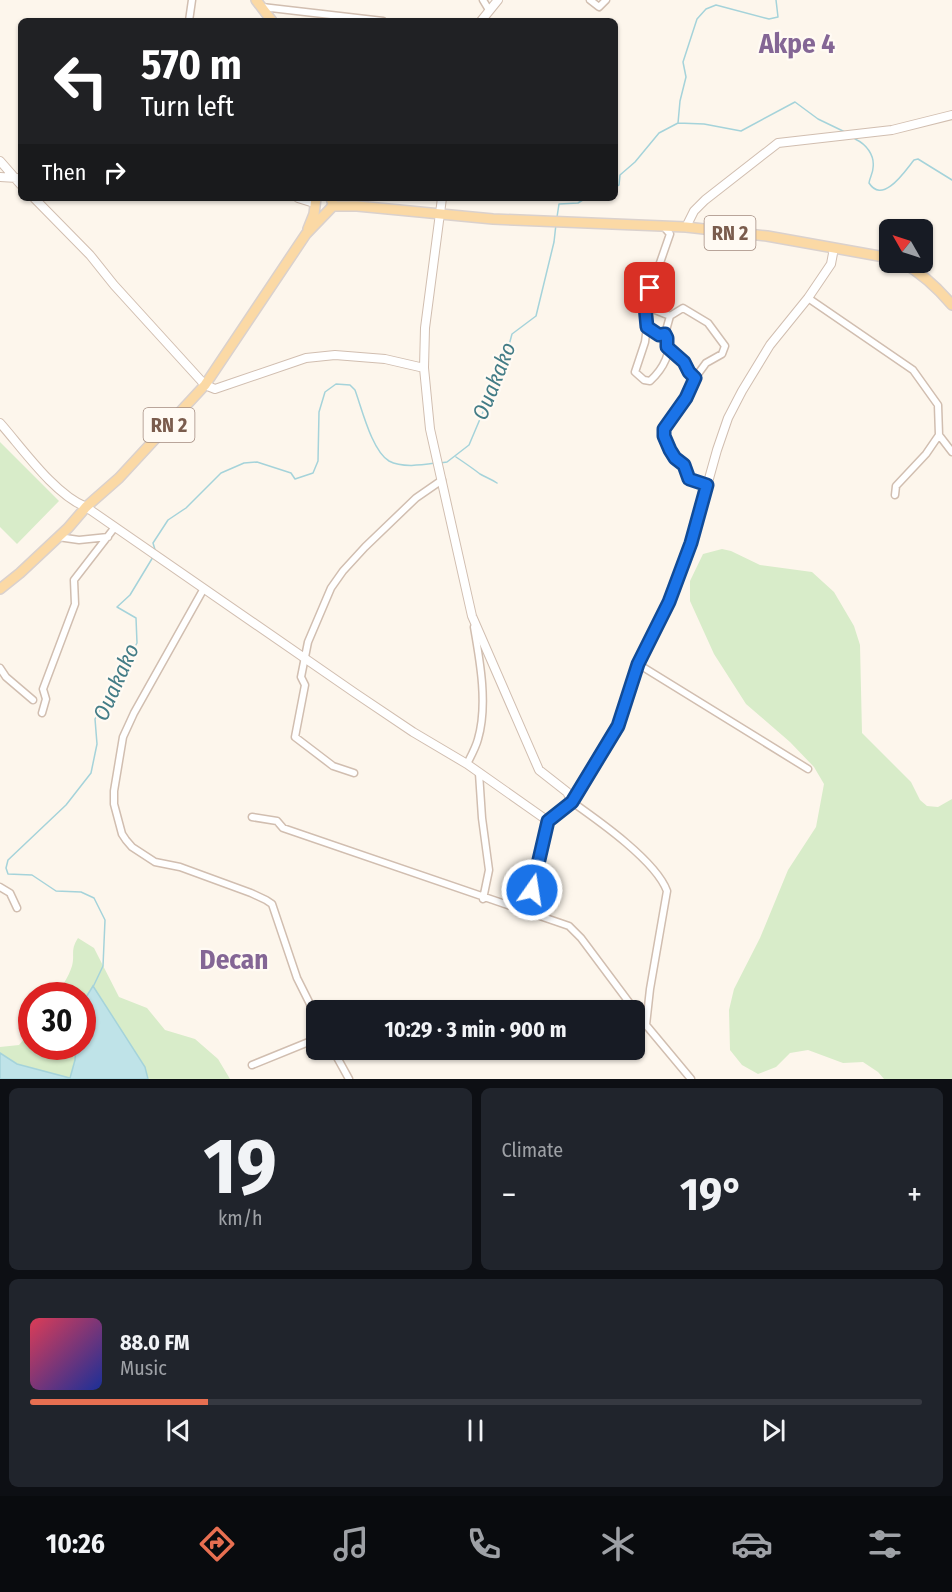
<!DOCTYPE html>
<html lang="en">
<head>
<meta charset="utf-8">
<style>
	:root { --surface:#171b24; --page:#20242c; --text:#f1f3f6; --muted:#9ea1a6; --line:#363941; --accent:#e76f51 }
	body { margin:0; font-family:"Fira Sans Condensed",sans-serif; background:var(--page); color:var(--text); height:100vh; display:flex; flex-direction:column; font-size:22px; white-space:nowrap }
	* { box-sizing:border-box; margin:0 }
	p { font-size:20px; color:var(--muted) }
	.icon { flex:none; width:33px; height:33px; fill:none; stroke:currentColor; stroke-width:2; stroke-linecap:round; stroke-linejoin:round }
	.map { position:relative; height:1079px; overflow:hidden }
	.drawer { display:flex; flex-direction:column; gap:9px; padding:9px; background:#0d0f14; flex:1 }
	.drawer>* { flex:none }
	.hud { position:absolute; left:18px; top:18px; width:600px; height:183px; border-radius:9px; box-shadow:0 2px 4px #0004; background:#202124; color:#fff; overflow:hidden }
	.needle { width:39px; rotate:309deg }
	.fabs { position:absolute; left:879px; top:219px; display:grid; gap:12px }
	.fabs a { display:grid; place-items:center; width:54px; height:54px; border-radius:9px; background:var(--surface); box-shadow:0 2px 4px #0004; font-size:30px }
	.speed { position:absolute; left:18px; top:982px; display:flex; gap:12px; font-size:30px; font-weight:700; text-align:center }
	.speed>* { display:grid; place-content:center; width:78px; height:78px; border-radius:50%; background:var(--surface); box-shadow:0 2px 4px #0004; line-height:1 }
	.speed .limit { border:9px solid #d22; background:#fff; color:#111 }
	.pin { position:absolute; display:grid; place-items:center; width:51px; height:51px; color:#fff; margin:-26px; border-radius:12px; box-shadow:0 3px 9px #0006 }
	.me { position:absolute; width:66px; margin:-33px; rotate:13deg; stroke-linejoin:round; filter:drop-shadow(0 0 4px #0008) }
	.turn { display:flex; align-items:center; gap:21px; height:126px; padding:0 24px; font-size:27px }
	.turn .icon { width:78px; height:78px; stroke-width:2.5 }
	.turn b { display:block; font-size:42px; line-height:51px }
	.then { display:flex; align-items:center; height:57px; padding:0 24px; background:#0003; gap:12px; font-size:22px }
	.big { font-size:45px; font-weight:700; line-height:1.1 }
	.drawer .tile { flex:1; display:flex; flex-direction:column; justify-content:center; gap:9px; min-width:0; padding:0 21px; border-radius:9px; background:var(--page) }
	.drawer .dial { align-items:center; gap:0 }
	.dial b { font-size:78px; line-height:1 }
	.song { display:flex; align-items:center; gap:18px }
	.cover { width:72px; height:72px; border-radius:9px; background:linear-gradient(135deg,hsl(350 70% 55%),hsl(230 70% 35%)) }
	.played { height:6px; border-radius:3px; background:linear-gradient(90deg,var(--accent) 20%,var(--line) 20%) }
	.keys { display:flex; justify-content:space-around; direction:ltr }
	.heat { display:flex; justify-content:space-between; align-items:center; font-size:33px; direction:ltr }
	.drawer .tiles { flex:1; display:grid; gap:9px; grid-template-columns:1fr 1fr }
	.tile:last-child { grid-column:span 2 }
	.trip { position:absolute; left:306px; top:1000px; width:339px; height:60px; border-radius:9px; background:var(--surface); box-shadow:0 2px 4px #0004; font-weight:700; line-height:60px; text-align:center }
	.tabs { display:flex; height:96px; justify-content:space-around; align-items:center; background:#090b0e; color:var(--muted) }
	.tabs .icon { width:42px; height:42px }
	.tabs .selected { color:var(--accent) }
	.tabs b { font-size:27px; color:var(--text) }
	.map>svg:first-child { display:block }
	.green { fill:#d8ecc9 }
	.water { fill:#bfe3e8; stroke:#a5d3da; stroke-width:1.5 }
	.lines { fill:none; stroke-linecap:round; stroke-linejoin:round }
	.stream { stroke:#a5d3da; stroke-width:1.5 }
	.minor-casing { stroke:#d1beb0; stroke-width:9 }
	.tertiary-casing { stroke:#d1beb0; stroke-width:10 }
	.primary-casing { stroke:#dad1cd; stroke-width:12 }
	.minor { stroke:#fff; stroke-width:6 }
	.tertiary { stroke:#fff; stroke-width:8 }
	.primary { stroke:#fbd9a5; stroke-width:9 }
	.route-casing { stroke:#114b97; stroke-width:15 }
	.route { stroke:#1a73e8; stroke-width:10 }
	.labels { text-anchor:middle; dominant-baseline:central; stroke-width:4.5; stroke-linejoin:round; paint-order:stroke }
	.shield { fill:#fffaf3; stroke:#a28b7f; stroke-width:1.5 }
	.shield-label { font-size:20px; font-weight:bold; fill:#7a5c4d }
	.water-label { font-size:22px; font-style:italic; fill:#437c86; stroke:#fffaf3 }
	.district-label { font-size:27px; font-weight:bold; fill:#846695; stroke:#fffaf3 }
</style>
</head>
<body>
<div class="map">
<svg width="952" height="1079" viewBox="0 0 952 1079">
	<rect width="100%" height="100%" fill="#fdf6ec"/>
	<path class="green" d="M0,442L59,501L17,544L0,527Z
		M722,549L731,551L760,565L812,572L834,592L854,626L860,645L862,733L911,782L920,800L927,806L938,807L952,799V1079H884L878,1072L863,1062L843,1063L808,1050L790,1053L776,1067L758,1074L742,1065L730,1050L729,1010L734,989L760,938L788,870L816,827L824,784L814,767L790,742L746,704L714,654L690,601V581L703,554Z
		M78,938L94,948L119,997L147,1008L165,1030L195,1039L218,1059L230,1079H148L145,1067L93,986L83,1002L82,996H54C61,989 69,976 72,966C75,955 70,950 78,938Z
		M31,1005L32,1047H76L75,1060L70,1078L17,1064L0,1053V1047L19,1045L29,1033L28,1012Z"/>
	<path class="water" d="M93,986L145,1067L148,1079H0V1053L17,1064L70,1078L75,1060L76,1047H82L83,1002Z"/>
	<g class="lines">
		<path class="stream" d="M678,123L704,124L741,131L795,102L818,119L845,132
			M855,139C866,144 875,155 873,168C873,173 870,177 869,183C883,205 905,171 914,160L918,159L952,180
			M615,187L619,185L620,175L635,162L659,133L678,123L680,101L686,77L683,62L697,19L706,9L716,5L769,19L778,17L776,0
			M557,217L559,204L578,203L586,198
			M456,457C465,463 471,467 480,474C485,477 491,479 497,483
			M440,463L447,462L469,445L505,360L512,334L536,316L554,242L556,224
			M156,553L153,543L168,520L186,508L221,473L244,463L257,462L291,473L295,479L313,473L318,461L319,412L325,392L336,384L350,385L355,390C362,409 372,451 389,461C402,468 422,465 436,463
			M93,987L103,966L105,920L94,898L81,892L56,891L32,875L8,874L6,868L8,860L66,805L91,773L97,744L95,719L137,643L136,618L117,607L130,595L153,557"/>
		<defs>
			<path id="minor" d="M483,0L489,10
				M590,0L599,7L606,0
				M262,7L383,21
				M189,21L192,0
				M664,227L670,234L645,306L647,326L645,342L635,372L644,380L650,381C662,370 675,350 665,334
				M808,298L913,370L938,405L939,435L926,454L896,486L895,495
				M645,306L670,316L683,308L708,323L725,346L722,354L706,363L695,378L689,372L684,362L667,347
				M647,326L659,335L665,334L670,316
				M695,378L686,398L664,429V436L670,450L675,458L684,465L689,479L707,485
				M939,435L952,452
				M58,537L79,540L108,537
				M203,590L134,713L123,737L114,791V804L122,834L126,840L132,847L155,862L180,867L251,893L266,900L272,904L297,978L316,1016
				M638,664L808,769
				M0,668L6,677L33,700
				M42,713L46,699L43,689L75,604L74,580L115,527
				M467,764C471,756 476,747 478,739C488,705 480,661 474,627
				M354,773L333,766L295,737L305,685L301,677L308,642L331,588L343,571L365,547L416,498L442,480
				M479,773L482,818L489,870L483,899
				M572,802C599,821 656,861 667,891L650,989L646,1025
				M252,817L277,821L283,828L569,926L581,938L646,1025L691,1079
				M0,887L10,893L17,908
				M527,912L548,821
				M333,1050L349,1079
				M252,1065L316,1039"/>
			<path id="tertiary" d="M481,21L498,0
				M0,161L21,185
				M0,177L17,178
				M34,198L90,255L114,285L205,385L215,389L306,358L335,355L385,359L424,368
				M298,198L314,203
				M442,198L425,328L424,368L430,429L472,616L539,770L567,792L572,802
				M686,227L694,211L705,200L778,143L892,130L952,115
				M0,423C23,449 54,494 86,507L355,693L413,732L467,764L548,821L572,802L618,726L638,664L669,602L691,543L717,450L728,418L742,391L770,345L808,298L831,264L834,248"/>
			<path id="primary" d="M256,0L272,21
				M332,206H357L493,219L686,227L767,236L890,258
				M308,229L314,214L316,198
				M902,262C923,274 937,287 952,305
				M0,589L20,573L68,528L86,507L119,478L205,385L306,234L331,208L333,204L331,198"/>
		</defs>
		<use href="#minor" class="minor-casing"/>
		<use href="#tertiary" class="tertiary-casing"/>
		<use href="#primary" class="primary-casing"/>
		<use href="#minor" class="minor"/>
		<use href="#tertiary" class="tertiary"/>
		<use href="#primary" class="primary"/>
	</g>
	<g class="lines">
		<defs>
			<path id="route" d="M532,890L548,821L572,802L618,726L638,664L669,602L691,543L707,485L689,479L684,465L675,458L670,450L664,436V429L686,398L695,378L689,372L684,362L667,347V338L665,334L659,335L647,327L645,306L650,288"/>
		</defs>
		<use href="#route" class="route-casing"/>
		<use href="#route" class="route"/>
	</g>
	<g class="labels">
		<g class="shield">
			<rect x="704.5" y="216" width="51" height="34" rx="4.5"/>
			<rect x="143.5" y="408" width="51" height="34" rx="4.5"/>
		</g>
		<g class="shield-label">
			<text x="730" y="233">RN 2</text>
			<text x="169" y="425">RN 2</text>
		</g>
		<g class="water-label">
			<text transform="translate(494 381) rotate(-68)">Ouakako</text>
			<text transform="translate(116 682) rotate(-66)">Ouakako</text>
		</g>
		<g class="district-label">
			<text x="797" y="44">Akpe 4</text>
			<text x="234" y="960">Decan</text>
		</g>
	</g>
</svg>
<div class="fabs">
<a><svg class="needle" viewBox="-14 -14 28 28"><path d="M0-13l5 13h-10z" fill="#e53935"/><path d="M0 13l5-13h-10z" fill="#9ea1a6"/></svg></a>
</div>
<div class="speed"><div class="limit">30</div></div>
<div class="pin" style="left:650px;top:288px;background:#d93025"><svg class="icon" aria-label="arrive" viewBox="0 0 24 24"><path d="M6 21V4h12l-3 4 3 4H6"/></svg></div>
<svg class="me" style="left:532px;top:890px" viewBox="-20 -20 40 40"><circle r="17" fill="#1a73e8" stroke="#fff" stroke-width="3"/><path d="M0-11L8 9 0 5-8 9z" fill="#fff"/></svg>
<div class="trip">10:29 · 3 min · 900 m</div>
<div class="hud">
<div class="turn"><svg class="icon" aria-label="left" viewBox="0 0 24 24"><path d="M17 20v-9H6M10 6l-5 5 5 5"/></svg><div><b>570 m</b>Turn left</div></div>
<div class="then">Then<svg class="icon" aria-label="right" viewBox="0 0 24 24"><path d="M7 20v-9h11M14 6l5 5-5 5"/></svg></div>
</div>
</div>
<section class="drawer">
<div class="tiles">
<div class="tile dial"><b>19</b><p>km/h</p></div>
<div class="tile"><p>Climate</p>
<div class="heat"><a>−</a><b class="big">19°</b><a>+</a></div>
</div>
<div class="tile">
<div class="song"><i class="cover"></i><div><b>88.0 FM</b><p>Music</p></div></div>
<div class="played"></div>
<div class="keys"><svg class="icon" aria-label="previous" viewBox="0 0 24 24"><path d="M18 5L8 12l10 7zM5 5v14"/></svg><svg class="icon" aria-label="pause" viewBox="0 0 24 24"><path d="M8 5v14M16 5v14"/></svg><svg class="icon" aria-label="next" viewBox="0 0 24 24"><path d="M6 5l10 7-10 7zM19 5v14"/></svg></div>
</div>
</div>
</section>
<nav class="tabs">
<b>10:26</b>
<svg class="icon selected" aria-label="directions" viewBox="0 0 24 24"><path d="M12 3l9 9-9 9-9-9zM9 14v-3h6M13 9l2 2-2 2"/></svg>
<svg class="icon" aria-label="music" viewBox="0 0 24 24"><path d="M9 18V5l10-2v13"/><circle cx="6" cy="18" r="3"/><circle cx="16" cy="16" r="3"/></svg>
<svg class="icon" aria-label="phone" viewBox="0 0 24 24"><path d="M5 4h4l2 5-3 2q2 4 5 5l2-3 5 2v4C11 20 4 13 5 4z"/></svg>
<svg class="icon" aria-label="climate" viewBox="0 0 24 24"><path d="M12 3v18M4 7l16 10M4 17L20 7"/></svg>
<svg class="icon" aria-label="car" viewBox="0 0 24 24"><path d="M5 17H2v-5l4-1 3-4h7l3 4 3 1v5h-3M9 17h6M6 11h13"/><circle cx="7" cy="17" r="2"/><circle cx="17" cy="17" r="2"/></svg>
<svg class="icon" aria-label="filters" viewBox="0 0 24 24"><path d="M4 7h16M4 17h16"/><circle cx="9" cy="7" r="2"/><circle cx="15" cy="17" r="2"/></svg>
</nav>
</body>
</html>
